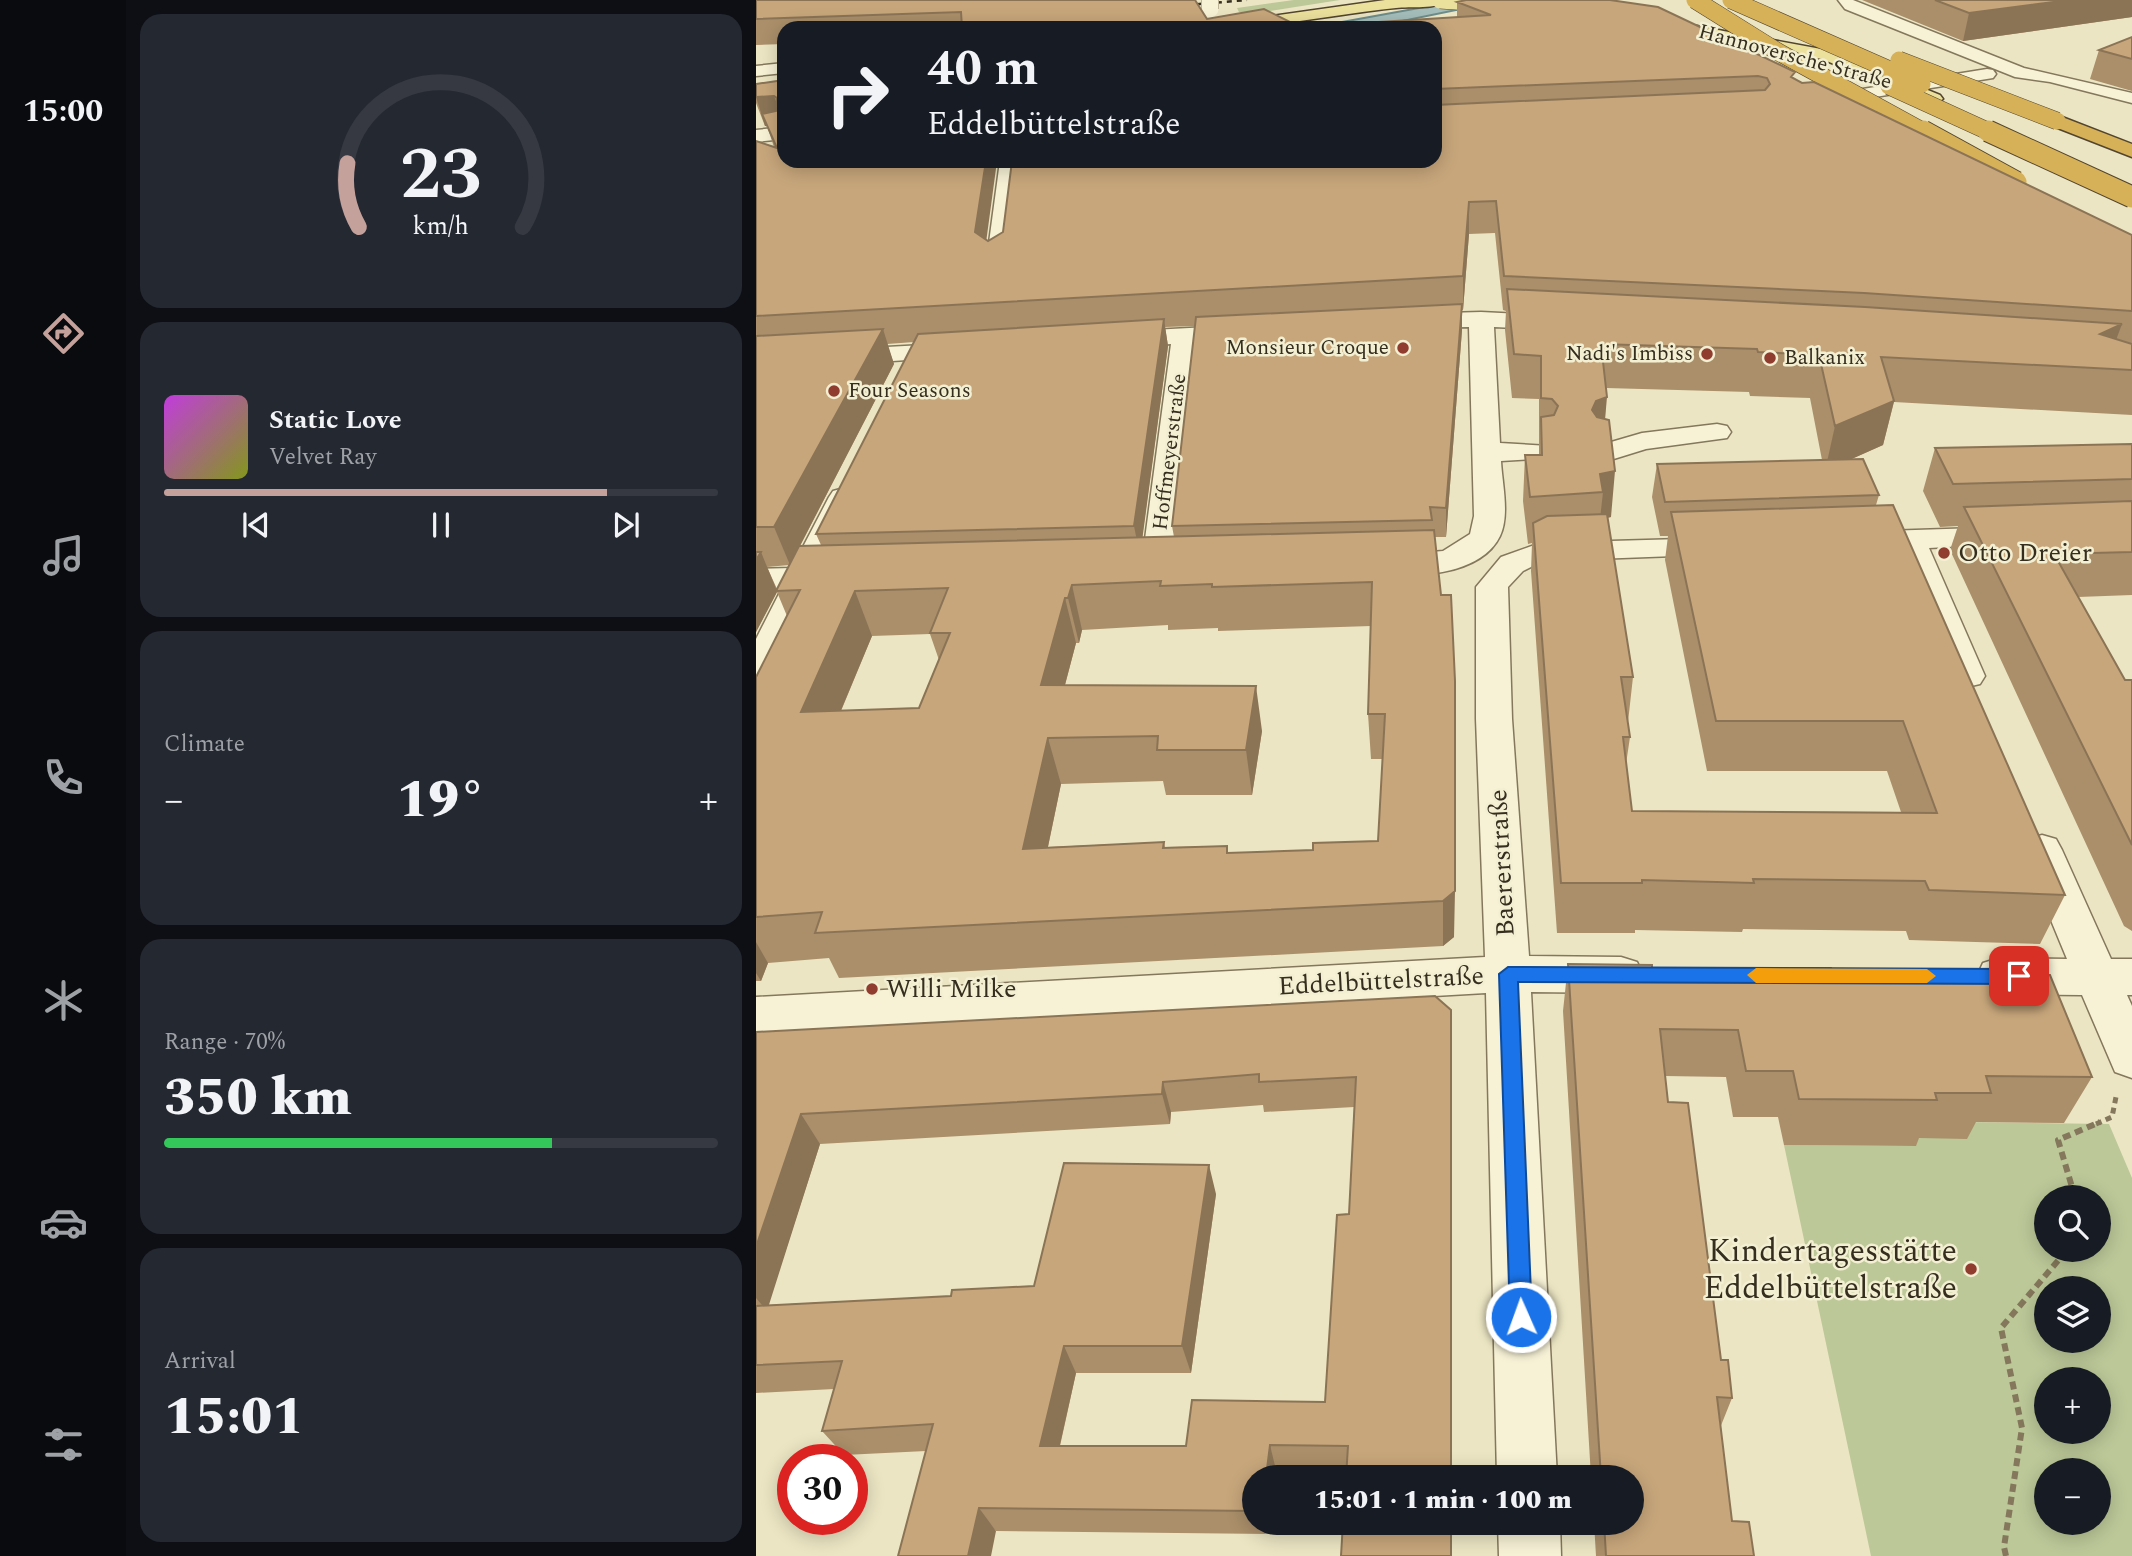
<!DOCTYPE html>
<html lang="en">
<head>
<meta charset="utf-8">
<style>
	:root { --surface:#171b24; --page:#242831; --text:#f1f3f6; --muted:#9ea1a6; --line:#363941; --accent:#c5a19c }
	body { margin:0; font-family:Spectral,serif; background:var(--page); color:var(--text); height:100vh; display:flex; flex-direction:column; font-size:26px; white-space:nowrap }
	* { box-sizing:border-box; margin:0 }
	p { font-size:23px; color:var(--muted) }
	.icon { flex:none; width:38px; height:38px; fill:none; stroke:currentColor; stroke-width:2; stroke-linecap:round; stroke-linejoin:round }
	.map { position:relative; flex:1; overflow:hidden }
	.details { display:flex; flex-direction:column; gap:14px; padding:14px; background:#0d0f14; width:630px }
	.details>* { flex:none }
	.guide { position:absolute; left:21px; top:21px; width:665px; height:147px; border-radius:21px; box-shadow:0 4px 18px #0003; background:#171b24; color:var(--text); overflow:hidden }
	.buttons { position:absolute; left:1278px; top:1185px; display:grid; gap:14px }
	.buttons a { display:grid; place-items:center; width:77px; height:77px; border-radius:50%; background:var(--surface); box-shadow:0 4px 18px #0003; font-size:35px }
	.speed { position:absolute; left:21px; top:1444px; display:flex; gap:14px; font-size:35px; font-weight:700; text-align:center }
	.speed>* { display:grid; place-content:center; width:91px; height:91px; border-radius:50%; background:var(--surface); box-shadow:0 4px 18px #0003; line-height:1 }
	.speed .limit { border:10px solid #d22; background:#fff; color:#111 }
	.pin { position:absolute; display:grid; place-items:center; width:60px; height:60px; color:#fff; margin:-30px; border-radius:14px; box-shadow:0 4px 10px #0006 }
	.me { position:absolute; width:77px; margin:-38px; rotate:358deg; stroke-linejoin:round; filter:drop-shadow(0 0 5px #0008) }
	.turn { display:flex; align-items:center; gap:24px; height:147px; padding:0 35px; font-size:32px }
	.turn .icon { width:91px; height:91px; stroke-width:2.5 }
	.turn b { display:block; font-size:49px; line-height:60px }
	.big { font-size:52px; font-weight:800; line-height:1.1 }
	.details .tile { flex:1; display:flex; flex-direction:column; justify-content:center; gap:10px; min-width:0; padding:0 24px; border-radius:21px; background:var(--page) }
	.details .dial { align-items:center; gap:0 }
	.dial svg { height:182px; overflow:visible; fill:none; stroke:var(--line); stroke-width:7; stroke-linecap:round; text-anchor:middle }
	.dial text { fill:var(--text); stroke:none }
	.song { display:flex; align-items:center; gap:21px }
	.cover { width:84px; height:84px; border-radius:10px; background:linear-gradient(135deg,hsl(290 70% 55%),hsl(70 70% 35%)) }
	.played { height:7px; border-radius:4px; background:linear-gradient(90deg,var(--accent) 80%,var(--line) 80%) }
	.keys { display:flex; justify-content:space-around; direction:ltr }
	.heat { display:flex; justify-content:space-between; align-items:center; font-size:38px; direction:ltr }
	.charge { height:10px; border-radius:5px; background:linear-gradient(90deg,#34c759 70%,var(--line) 0) }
	.trip { position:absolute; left:486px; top:1465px; width:402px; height:70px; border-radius:35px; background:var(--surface); box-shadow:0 4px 18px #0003; font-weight:800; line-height:70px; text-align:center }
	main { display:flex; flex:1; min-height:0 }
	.tab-bar { display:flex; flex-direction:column; width:126px; justify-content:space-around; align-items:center; background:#090b0e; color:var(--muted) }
	.tab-bar .icon { width:49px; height:49px }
	.tab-bar .active { color:var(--accent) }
	.tab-bar b { font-size:32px; color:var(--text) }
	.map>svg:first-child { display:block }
	.green { fill:#bcc898; fill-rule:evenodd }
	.water { fill:#a5bebb; stroke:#6d8c89; stroke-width:2 }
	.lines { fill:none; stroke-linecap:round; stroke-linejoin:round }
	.minor-casing { stroke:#84775b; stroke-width:3 }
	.major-casing { stroke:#52452f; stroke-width:3 }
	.highway-casing { stroke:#52452f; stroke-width:3 }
	.path-far1 { stroke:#84775b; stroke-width:5; stroke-dasharray:6 4.5; stroke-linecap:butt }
	.path { stroke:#84775b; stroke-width:6; stroke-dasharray:8 5; stroke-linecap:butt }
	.minor { fill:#f7f2d6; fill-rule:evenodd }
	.major { fill:#ece09d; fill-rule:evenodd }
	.highway { fill:#d6b158; fill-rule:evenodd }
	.rail { stroke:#352d1e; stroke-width:2.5; stroke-dasharray:5 5; stroke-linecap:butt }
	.minor-bridge-casing { stroke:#84775b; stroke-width:18; stroke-linecap:butt }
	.major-bridge-casing { stroke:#52452f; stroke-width:18; stroke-linecap:butt }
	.highway-bridge-far1-casing { stroke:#52452f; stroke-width:18; stroke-linecap:butt }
	.highway-bridge-casing { stroke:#52452f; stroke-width:23; stroke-linecap:butt }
	.minor-bridge { stroke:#f7f2d6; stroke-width:17 }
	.major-bridge { stroke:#ece09d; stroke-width:17 }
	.highway-bridge-far1 { stroke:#d6b158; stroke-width:17 }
	.highway-bridge { stroke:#d6b158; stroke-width:21 }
	.wall { fill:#ab8f6a; fill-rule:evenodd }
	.shaded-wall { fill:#8b7456 }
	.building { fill:#c7a67b; stroke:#8b7456; stroke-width:2; fill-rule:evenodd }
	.route { fill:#1a73e8; stroke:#114b97; stroke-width:2 }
	.slow { fill:#f59e0b }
	.poi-dot { fill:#903c2f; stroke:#f3efd2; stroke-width:2.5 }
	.labels { text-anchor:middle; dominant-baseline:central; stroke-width:5; stroke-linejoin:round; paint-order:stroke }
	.far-street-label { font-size:21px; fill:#352d1e; stroke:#f3efd2 }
	.far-poi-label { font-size:21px; fill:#352d1e; stroke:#f3efd2; text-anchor:end }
	.poi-label { font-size:26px; fill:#352d1e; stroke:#f3efd2; text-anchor:start }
	.street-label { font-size:26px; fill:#352d1e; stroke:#f3efd2 }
	.near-poi-label { font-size:32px; fill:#352d1e; stroke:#f3efd2; text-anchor:end }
</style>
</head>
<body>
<main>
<nav class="tab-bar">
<b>15:00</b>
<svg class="icon active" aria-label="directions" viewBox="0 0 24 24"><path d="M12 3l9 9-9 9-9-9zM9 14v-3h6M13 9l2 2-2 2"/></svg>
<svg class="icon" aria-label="music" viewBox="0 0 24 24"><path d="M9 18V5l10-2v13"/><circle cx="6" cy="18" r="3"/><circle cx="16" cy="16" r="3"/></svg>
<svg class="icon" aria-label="phone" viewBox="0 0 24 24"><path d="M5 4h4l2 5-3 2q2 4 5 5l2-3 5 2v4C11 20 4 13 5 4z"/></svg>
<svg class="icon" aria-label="climate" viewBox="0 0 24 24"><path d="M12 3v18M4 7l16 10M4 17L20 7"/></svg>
<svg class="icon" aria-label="car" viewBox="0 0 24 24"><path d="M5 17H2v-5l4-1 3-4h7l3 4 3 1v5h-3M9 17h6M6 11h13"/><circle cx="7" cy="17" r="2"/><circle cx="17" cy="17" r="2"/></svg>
<svg class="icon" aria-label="filters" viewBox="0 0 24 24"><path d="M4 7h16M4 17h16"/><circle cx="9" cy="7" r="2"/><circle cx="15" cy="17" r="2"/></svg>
</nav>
<section class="details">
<div class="tile dial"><svg viewBox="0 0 100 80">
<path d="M14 69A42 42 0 1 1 86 69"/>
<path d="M14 69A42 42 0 0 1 9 41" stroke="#c5a19c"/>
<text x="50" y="56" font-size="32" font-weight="700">23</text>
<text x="50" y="72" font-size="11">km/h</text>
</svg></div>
<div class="tile">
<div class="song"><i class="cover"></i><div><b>Static Love</b><p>Velvet Ray</p></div></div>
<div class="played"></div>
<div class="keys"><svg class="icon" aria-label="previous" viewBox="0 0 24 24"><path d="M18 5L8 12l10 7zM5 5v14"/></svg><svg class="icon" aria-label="pause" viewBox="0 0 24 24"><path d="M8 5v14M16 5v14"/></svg><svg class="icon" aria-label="next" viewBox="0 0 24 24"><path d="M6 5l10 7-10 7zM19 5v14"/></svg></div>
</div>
<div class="tile"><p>Climate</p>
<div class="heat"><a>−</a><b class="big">19°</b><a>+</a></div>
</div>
<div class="tile"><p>Range · 70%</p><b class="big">350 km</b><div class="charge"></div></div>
<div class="tile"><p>Arrival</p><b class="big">15:01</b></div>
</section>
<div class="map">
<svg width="1376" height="1556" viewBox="0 0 1376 1556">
	<rect width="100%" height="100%" fill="#ebe5c3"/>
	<path class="green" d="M538,0H584L501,13L483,12L481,8Z
		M1206,1122L1353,1124L1376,1178V1556H1115L1028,1145L1159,1146L1157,1138ZM1290,1197H1342V1250H1290ZM1290,1288H1342V1340H1290ZM1290,1379H1342V1432H1290ZM1290,1470H1342V1522H1290Z"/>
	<path class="water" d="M707,0L715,7L612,28H553Z"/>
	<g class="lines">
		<defs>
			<path id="minor" d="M1082,0H1097L1268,68L1376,93V103L1294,82L1259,77L1089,9Z
				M28,63V73L0,76V66Z
				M1231,69L1237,70L1240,74L1237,78L1063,106L1054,101L1063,96Z
				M28,127V139L0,142V130Z
				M244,161H264L252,265L241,272L230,265Z
				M725,312L801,316L810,318L813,323L810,328L801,330L738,327L744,443L793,446L797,452L793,458L745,461C746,483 754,515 744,536C725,576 654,580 617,571L612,564L617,557L687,551L714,534L718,516L713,327L655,328L646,326L643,321L646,316L655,314Z
				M490,325L499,327L502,332L499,337L441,343L417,569L412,576L401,579L390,576L385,569L415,344L358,348L349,345L345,340L349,335L358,332Z
				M204,343L213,346L217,351L213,356L0,370V354Z
				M961,424L971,426L975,432L971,438L890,449L848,462L838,459L834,453L838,447L886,433Z
				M88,488L99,491L103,497L69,567L89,569L94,576L89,583L60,586L18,673L12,681L0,684V639L26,588L0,589V569L36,568L73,497L77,491Z
				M1251,527L1262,529L1267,536L1262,543L1173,548L1229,676L1224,684L1211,687L1198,684L1193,676L1141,549L1098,550L1087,548L1082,541L1087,534L1098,532Z
				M961,538L972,540L977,547L972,554L787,561L767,571L752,587L756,719L773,956L865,957L881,962L887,975L881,988L865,993L775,992L801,1477H741L730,993L0,1035V997L729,957L720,719V587L745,557L784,543Z
				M1286,835L1300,839L1306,850L1355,959H1376V995H1371L1376,1006V1078L1359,1072L1326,995L1243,994L1227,989L1221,976L1227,963L1243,958L1311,959L1266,850L1272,839Z
				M742,1522H804L805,1556H743Z"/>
			<path id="major" d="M629,0H691C681,10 654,6 640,8C579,14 520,28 458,28L466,23Z
				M903,19L1076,51L1184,95L1187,99L1178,104L1172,103L1066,59L897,27L895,24Z"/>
			<path id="highway" d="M1301,115L1376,144V157L1294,125L1292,121L1294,117Z"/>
		</defs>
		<use href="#minor" class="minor-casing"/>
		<use href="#major" class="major-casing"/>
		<use href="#highway" class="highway-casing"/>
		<path class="path-far1" d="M1340,1124L1356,1117L1360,1097"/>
		<path class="path" d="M1319,1197L1302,1140L1344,1122
			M1250,1556L1248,1547L1266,1428L1245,1328L1311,1250"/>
		<use href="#minor" class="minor"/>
		<use href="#major" class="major"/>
		<use href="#highway" class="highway"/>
		<path class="rail" d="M421,6L491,0"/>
		<defs>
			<path id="minor-bridge" d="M454,0V9"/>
			<path id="major-bridge" d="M684,0L758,5"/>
			<path id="highway-bridge-far1" d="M939,0L1024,53L1170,133
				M975,0L1166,84
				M1143,60L1301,121
				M1133,86L1236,133"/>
			<path id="highway-bridge" d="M1167,131L1260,182
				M1232,131L1376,197"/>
		</defs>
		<use href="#minor-bridge" class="minor-bridge-casing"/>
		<use href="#major-bridge" class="major-bridge-casing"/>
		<use href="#highway-bridge-far1" class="highway-bridge-far1-casing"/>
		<use href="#highway-bridge" class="highway-bridge-casing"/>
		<use href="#minor-bridge" class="minor-bridge"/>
		<use href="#major-bridge" class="major-bridge"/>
		<use href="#highway-bridge-far1" class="highway-bridge-far1"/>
		<use href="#highway-bridge" class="highway-bridge"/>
	</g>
	<path class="wall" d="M0,0L451,19L546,28H28V44L0,45Z
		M710,0H859L1038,78L1046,83L1376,235V415L1138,402L1127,445L1095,459L1123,495L1120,505L1309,895L1284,944L1153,940L1150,931L987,929L986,932L879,930V933H801L775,571L776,543L772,544L767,501L769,455H783V399L756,398L749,330L750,311L747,310L739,233L713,234L707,310H706V330L690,537H679L698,937L687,946L83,978L73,958L12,963L5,981H0V678L31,616L21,592L0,632V141L18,147L11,126H9L0,103V84L232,241L679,161V28L701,17V2ZM439,326L416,526L418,537L386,538L412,346L409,327ZM158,342L60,534L65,545L44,546L138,364L131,344ZM850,388L993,392L994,396L1054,398L1066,460L901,464L896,497L904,536H912L909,560L951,771H1131L1145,812L876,811L870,764L874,737L872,722L877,677L851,518L855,517L849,419ZM33,565L21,589L11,567ZM412,625V630L462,628V631L615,626L612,714L615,759H627L622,841L557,850L472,853L471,846L409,847L408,842L292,847L305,784L407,781L410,795H496L506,731L309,685L320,643H323L326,630ZM174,634L183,660L163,708L85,711L116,636Z
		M1106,0H1376V17L1207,41Z
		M1376,37V91L1334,79L1343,50Z
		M1376,444V595L1322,597L1369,680H1376V931L1368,926L1194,550L1202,526L1184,527L1167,491L1179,448Z
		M812,964L896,970L1077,973L1336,1077L1308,1123L1220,1122L1211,1139L1163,1138L1160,1146L1028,1145L1022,1117H977L970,1077L909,1076L912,1102L965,1360L976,1398L964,1428L976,1521L998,1556H840L838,1522H877V1477H835L807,1011Z
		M679,996L590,1471L520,1470L499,1477V1522H514L513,1534L240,1531L170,1451L88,1455L66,1431L78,1389L0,1393V1032ZM507,1105L508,1112L598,1107L593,1214L569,1402L430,1446H304L320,1373H435L460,1194L278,1286L195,1296L12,1305L64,1144L414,1124L415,1112Z"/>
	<path class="shaded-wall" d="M1313,0H1376V17L1207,41L1213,13Z
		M18,96L28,124L6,114L11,126H9L0,97Z
		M230,161H241L227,265L219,232Z
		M713,202V234L707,310V276Z
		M706,304V330L690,537V508Z
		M408,319L412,346L384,556L378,526Z
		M1366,324L1350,367L1344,334Z
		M127,329L138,364L34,565L18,527Z
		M851,397L847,442L836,410L840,401Z
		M1138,401L1127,445L1069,471L1079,426Z
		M859,471L855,517L844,519L847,492L844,474Z
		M5,552L21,591H20L21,592L0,632V560Z
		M316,585L326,630L323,643L312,598Z
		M99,591L116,636L65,758L45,712Z
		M309,598L320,643L297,730L285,685Z
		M500,686L506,731L496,795L490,750Z
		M292,738L305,784L282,894L267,849Z
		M699,891L698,937L687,946V901Z
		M0,942L12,963L5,981L0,973Z
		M407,1082L415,1112L414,1124L406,1094Z
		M45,1114L64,1144L11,1311L0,1298V1247Z
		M453,1165L460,1194L435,1373L426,1346Z
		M308,1346L320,1373L298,1471L284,1446Z
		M514,1445L520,1470L519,1477H510Z
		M223,1508L240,1531L235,1556H212Z
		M510,1522H514L513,1534Z"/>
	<path class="building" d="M0,0H439L451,19L508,9L546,28H206L205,12L0,19Z
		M710,0H854L902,7L1039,72L1035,77L1046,83L1058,82L1376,235V311L1108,293L748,276L740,201L713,202L707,276L0,316V141L21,148L6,114L20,111L21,98L18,96L0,97V84L28,80V161H230L219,232L232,241L247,232L256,161H679V105L1009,90L1014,84L1011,78L1002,76L679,89V28H590L591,24L735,15L701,2Z
		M1179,0H1313L1213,13Z
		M1376,37V59L1343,50Z
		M751,289L1109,307L1366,324L1344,334L1376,344V370L1125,357L1138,401L1079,426L1063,355L1002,352L1001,349L845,344L851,397L840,401L836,410L841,417L853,420L859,471L844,474L847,492L774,497L769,455H786L785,417L798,415L802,406L796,399L785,398V356L758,354Z
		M706,304L690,508L674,507L676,520L416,526L440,317Z
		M408,319L378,526L60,534L162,334Z
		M127,329L18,527H0V336Z
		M1376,444V479L1197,484L1179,448Z
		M1107,459L1123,495L909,502L901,464Z
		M1376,501V552L1298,554L1369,680H1376V845L1208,507Z
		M1137,505L1309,895L1173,890L1169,881L997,879L998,883L886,880V883H805L777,523L791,516L851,514L877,677H865L874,737H867L876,811L1181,813L1147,721H960L915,512Z
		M678,530L685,595H695L699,681V891L687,901L59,933L66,912L0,917V677L44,590L20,591L43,546ZM405,581L404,586L456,584V587L616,582L612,714H629L622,841L557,843V850L471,853V846L407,848L408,842L267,849L292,738L402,736L401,750H490L500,686L285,685L309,598H312L316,585ZM192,588L174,633H194L163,708L45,712L99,591Z
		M0,552H5L0,560Z
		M812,964L896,965V970L1017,972L1023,968H1075L1077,973L1294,975L1336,1077L1230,1076L1235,1093H1179L1181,1100L1043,1099L1037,1071H990L982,1030L904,1029L912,1102L932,1103L965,1360H972L976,1398L961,1397L976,1521L993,1522L998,1556H850L848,1522H877V1477H845Z
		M679,996L695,1010V1477H590L592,1446L514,1445L510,1477H499V1511L223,1508L212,1556H142L177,1424L66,1431L86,1361L0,1365V1306L195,1296L196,1290L278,1286L308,1163L453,1165L426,1346H308L284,1446H430L436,1400L569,1402L581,1215L593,1214L600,1077L503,1082V1074L407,1082L406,1094L45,1114L0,1247V1032Z
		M587,1522H695V1556H585Z"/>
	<path class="route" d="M752,967L1263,969L1272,976L1263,984L762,982L776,1317L773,1325L765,1328L757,1325L754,1317L743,974Z"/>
	<path class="slow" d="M1000,968L1171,969L1180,976L1171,983H1000L991,975Z"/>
	<g class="poi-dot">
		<circle cx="647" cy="348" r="7"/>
		<circle cx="951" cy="354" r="7"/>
		<circle cx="1014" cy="358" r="7"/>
		<circle cx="78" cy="391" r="7"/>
		<circle cx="1188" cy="553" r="7"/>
		<circle cx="116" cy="989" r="7"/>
		<circle cx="1215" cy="1269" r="7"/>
	</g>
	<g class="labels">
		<g class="far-street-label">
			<text transform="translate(1039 57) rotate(15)">Hannoversche Straße</text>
			<text transform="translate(414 452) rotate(-83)">Hoffmeyerstraße</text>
		</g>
		<g class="far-poi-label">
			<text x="633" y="348">Monsieur Croque</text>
			<text x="937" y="354">Nadi's Imbiss</text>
			<text x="1028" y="358" text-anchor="start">Balkanix</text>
			<text x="92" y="391" text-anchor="start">Four Seasons</text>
		</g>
		<g class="poi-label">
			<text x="1202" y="553">Otto Dreier</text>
			<text x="130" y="989">Willi Milke</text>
		</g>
		<g class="street-label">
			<text transform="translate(746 863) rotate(-93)">Baererstraße</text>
			<text transform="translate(625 981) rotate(-3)">Eddelbüttelstraße</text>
		</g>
		<g class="near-poi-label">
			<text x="1201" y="1251">Kindertagesstätte<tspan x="1201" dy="37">Eddelbüttelstraße</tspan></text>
		</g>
	</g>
</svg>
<div class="buttons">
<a><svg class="icon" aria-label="search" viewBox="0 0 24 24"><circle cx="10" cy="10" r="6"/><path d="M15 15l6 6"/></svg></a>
<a><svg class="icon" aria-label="layers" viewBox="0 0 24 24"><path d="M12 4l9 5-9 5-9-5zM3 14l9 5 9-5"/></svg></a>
<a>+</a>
<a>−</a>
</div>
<div class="speed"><div class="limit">30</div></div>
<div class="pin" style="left:1263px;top:976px;background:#d93025"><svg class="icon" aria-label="arrive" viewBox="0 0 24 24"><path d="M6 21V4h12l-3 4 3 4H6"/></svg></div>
<svg class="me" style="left:765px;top:1317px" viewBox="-20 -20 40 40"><circle r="17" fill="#1a73e8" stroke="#fff" stroke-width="3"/><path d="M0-11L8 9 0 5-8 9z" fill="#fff"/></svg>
<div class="trip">15:01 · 1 min · 100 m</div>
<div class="guide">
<div class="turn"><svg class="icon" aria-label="right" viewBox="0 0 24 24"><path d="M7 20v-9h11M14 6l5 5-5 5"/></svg><div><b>40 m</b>Eddelbüttelstraße</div></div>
</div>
</div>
</main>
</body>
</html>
